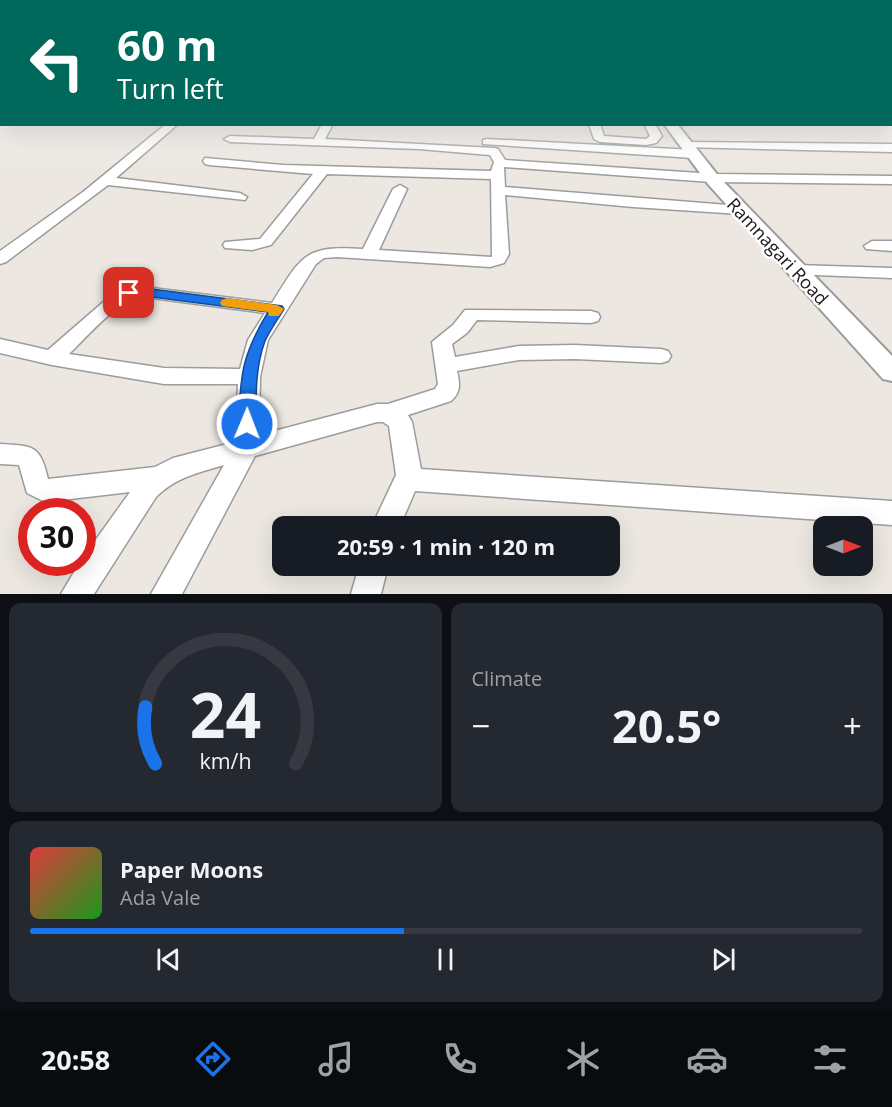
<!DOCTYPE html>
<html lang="en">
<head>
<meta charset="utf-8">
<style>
	:root { --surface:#171b24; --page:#242831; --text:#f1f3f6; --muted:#9ea1a6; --line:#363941; --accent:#1a73e8 }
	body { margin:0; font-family:"Open Sans",sans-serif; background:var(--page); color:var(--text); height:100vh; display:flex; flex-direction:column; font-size:22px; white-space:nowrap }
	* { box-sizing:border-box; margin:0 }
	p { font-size:20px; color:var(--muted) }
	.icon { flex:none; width:33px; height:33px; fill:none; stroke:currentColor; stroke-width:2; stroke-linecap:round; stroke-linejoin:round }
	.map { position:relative; height:594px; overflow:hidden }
	.drawer { display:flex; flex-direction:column; gap:9px; padding:9px; background:#0d0f14; flex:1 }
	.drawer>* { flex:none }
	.hud { position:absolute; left:0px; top:0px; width:892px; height:126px; box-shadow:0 6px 24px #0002; background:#00695c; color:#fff; overflow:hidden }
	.needle { width:39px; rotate:90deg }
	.buttons { position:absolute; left:813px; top:516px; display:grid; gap:12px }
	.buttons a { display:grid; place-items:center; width:60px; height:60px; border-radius:12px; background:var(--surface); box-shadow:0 6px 24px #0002; font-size:30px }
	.speed { position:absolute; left:18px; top:498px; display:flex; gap:12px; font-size:30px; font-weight:700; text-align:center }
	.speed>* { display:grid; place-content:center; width:78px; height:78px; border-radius:50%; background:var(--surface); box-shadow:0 6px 24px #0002; line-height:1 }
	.speed .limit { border:9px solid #d22; background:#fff; color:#111 }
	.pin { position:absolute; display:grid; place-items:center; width:51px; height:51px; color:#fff; margin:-26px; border-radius:12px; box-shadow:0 3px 9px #0006 }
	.me { position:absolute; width:66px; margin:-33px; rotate:1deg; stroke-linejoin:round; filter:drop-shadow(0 0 4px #0008) }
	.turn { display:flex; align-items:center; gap:21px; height:126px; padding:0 18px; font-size:27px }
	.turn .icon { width:78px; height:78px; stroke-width:2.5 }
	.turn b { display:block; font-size:42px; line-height:51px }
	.big { font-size:45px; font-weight:700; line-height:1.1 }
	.drawer .card { flex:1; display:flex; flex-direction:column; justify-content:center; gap:9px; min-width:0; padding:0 21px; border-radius:12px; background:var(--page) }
	.drawer .dial { align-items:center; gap:0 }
	.dial svg { height:156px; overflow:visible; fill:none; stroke:var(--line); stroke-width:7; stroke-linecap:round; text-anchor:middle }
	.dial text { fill:var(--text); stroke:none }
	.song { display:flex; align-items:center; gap:18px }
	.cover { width:72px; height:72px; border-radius:9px; background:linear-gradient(135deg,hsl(0 70% 55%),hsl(120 70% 35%)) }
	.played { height:6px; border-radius:3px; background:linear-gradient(90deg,var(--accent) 45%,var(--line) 45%) }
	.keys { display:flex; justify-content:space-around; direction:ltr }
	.heat { display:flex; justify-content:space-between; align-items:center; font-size:33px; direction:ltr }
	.drawer .tiles { flex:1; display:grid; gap:9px; grid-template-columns:1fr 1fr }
	.card:last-child { grid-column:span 2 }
	.trip { position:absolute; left:272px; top:516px; width:348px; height:60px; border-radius:12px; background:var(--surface); box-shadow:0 6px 24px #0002; font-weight:700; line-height:60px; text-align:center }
	.menu { display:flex; height:96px; justify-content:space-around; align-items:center; background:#090b0e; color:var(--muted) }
	.menu .icon { width:42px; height:42px }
	.menu .current { color:var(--accent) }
	.menu b { font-size:27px; color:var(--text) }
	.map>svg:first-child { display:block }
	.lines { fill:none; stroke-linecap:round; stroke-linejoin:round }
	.minor-casing { stroke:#9c9c9c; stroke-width:3 }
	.tertiary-casing { stroke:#9c9c9c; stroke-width:4 }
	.minor { fill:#fff; fill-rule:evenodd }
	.tertiary { fill:#fff; fill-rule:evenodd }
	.route { fill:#1a73e8; stroke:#114b97; stroke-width:1.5 }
	.slow { fill:#f59e0b }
	.labels { text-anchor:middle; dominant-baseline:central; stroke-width:5; stroke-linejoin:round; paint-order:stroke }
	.street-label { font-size:18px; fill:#1b1b1b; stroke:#fff }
</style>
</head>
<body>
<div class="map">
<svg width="892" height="594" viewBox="0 0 892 594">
	<rect width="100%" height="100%" fill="#ece7e1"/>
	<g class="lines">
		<defs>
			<path id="minor" d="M891,94H892V100H891Z
				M0,107H2V113H0Z
				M166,124H178L116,178L240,193L247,197L245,200L108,185L6,262L0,264V251L83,192Z
				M322,124H333L325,139L494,148L498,149L505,160L714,174L892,176V184L711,182L504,167L505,187L740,206L747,210L740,214L633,207L505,195L509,254L504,263L490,267L337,257L324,258L316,264L268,340L260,377L259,435L377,404H388L435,389L438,384L432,342L453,325L465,310L591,311L598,313L600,317L598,321L591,323L477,320L467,333L452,344L455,357L519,346L575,345L661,349L668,351L671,356L668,361L661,363L575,359L519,360L457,371C460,384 461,392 451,401L408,415L412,422L421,469L892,501V525L415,491L400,526H372L396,475L389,426L383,422H377L255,456L182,594H151L224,465C198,473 176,477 156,497L94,594H61L80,562H82V559L130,492L45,502L27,493L19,465L0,464V444C34,446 40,445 48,479L155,467L173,458L235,442L238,384H164L52,365L0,353V339L48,350L108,298L123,289L144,287L272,303C302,255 305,245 363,249L393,189L400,185L407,189L379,250L492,257L491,179L327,174L271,245L252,250L225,248L223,245L225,242L260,239L313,174L209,165L205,164L203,161L205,158L283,165L491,171L494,162L490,155L419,149L230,142L224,139L230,136L314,139ZM144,297L265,313L248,340L240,369L164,368L69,354C88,336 118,299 144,297Z
				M589,124H600L604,136L646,139L650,136L644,124H655L662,136L656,143L646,145L600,142L594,139Z
				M487,139L693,150L699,154L693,158L483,144V140Z
				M686,142L892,144V152L682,147V143Z
				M872,241H892V251L866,249L864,246Z
				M796,265L892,268V278L790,274L788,270Z
				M359,566H388L381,594H351Z"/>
			<path id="tertiary" d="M664,124H677L720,178L892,356V381L883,379L708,184Z"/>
		</defs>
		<use href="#minor" class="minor-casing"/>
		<use href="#tertiary" class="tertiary-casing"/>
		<use href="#minor" class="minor"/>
		<use href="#tertiary" class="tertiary"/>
	</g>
	<linearGradient id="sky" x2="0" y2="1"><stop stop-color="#8dc0e1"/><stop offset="0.5" stop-color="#f6f4f2"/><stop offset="1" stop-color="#f6f4f2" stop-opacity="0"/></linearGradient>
	<rect width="892" height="168" fill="url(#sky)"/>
	<path class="route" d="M144,288L282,306L284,309C278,319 270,330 265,341C255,368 256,396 256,424L254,429L247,431L241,429L238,424C241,374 241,357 268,312L144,296L129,297L122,293L129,289Z"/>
	<path class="slow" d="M227,298L277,305L284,309L279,316H269L268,312L222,306L220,303L222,300Z"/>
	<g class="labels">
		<g class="street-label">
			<text transform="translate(778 251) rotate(47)">Ramnagari Road</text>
		</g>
	</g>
</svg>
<div class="buttons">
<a><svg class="needle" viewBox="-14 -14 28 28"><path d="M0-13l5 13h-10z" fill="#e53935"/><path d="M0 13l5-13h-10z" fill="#9ea1a6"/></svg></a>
</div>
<div class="speed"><div class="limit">30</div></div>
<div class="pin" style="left:129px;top:293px;background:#d93025"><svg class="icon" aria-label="arrive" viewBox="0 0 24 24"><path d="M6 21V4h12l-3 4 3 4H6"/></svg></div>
<svg class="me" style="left:247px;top:424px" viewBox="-20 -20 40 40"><circle r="17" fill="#1a73e8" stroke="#fff" stroke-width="3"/><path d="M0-11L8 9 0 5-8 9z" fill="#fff"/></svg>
<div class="trip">20:59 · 1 min · 120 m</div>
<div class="hud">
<div class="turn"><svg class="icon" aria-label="left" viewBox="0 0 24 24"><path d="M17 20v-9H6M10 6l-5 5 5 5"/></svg><div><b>60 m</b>Turn left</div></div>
</div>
</div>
<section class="drawer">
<div class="tiles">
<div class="card dial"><svg viewBox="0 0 100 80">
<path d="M14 69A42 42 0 1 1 86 69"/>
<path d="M14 69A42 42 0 0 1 9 40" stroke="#1a73e8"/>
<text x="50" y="56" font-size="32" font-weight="700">24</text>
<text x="50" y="72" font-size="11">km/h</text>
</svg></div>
<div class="card"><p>Climate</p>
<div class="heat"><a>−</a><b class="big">20.5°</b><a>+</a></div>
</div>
<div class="card">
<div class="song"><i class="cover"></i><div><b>Paper Moons</b><p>Ada Vale</p></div></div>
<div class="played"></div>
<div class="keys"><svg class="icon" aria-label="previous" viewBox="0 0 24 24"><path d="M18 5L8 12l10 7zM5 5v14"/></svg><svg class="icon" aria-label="pause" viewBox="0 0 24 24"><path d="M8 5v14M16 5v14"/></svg><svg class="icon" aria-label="next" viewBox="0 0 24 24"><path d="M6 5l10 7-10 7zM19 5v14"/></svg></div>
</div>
</div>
</section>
<nav class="menu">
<b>20:58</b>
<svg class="icon current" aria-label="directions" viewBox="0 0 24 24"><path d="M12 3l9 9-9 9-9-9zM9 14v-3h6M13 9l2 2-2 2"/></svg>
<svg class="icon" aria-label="music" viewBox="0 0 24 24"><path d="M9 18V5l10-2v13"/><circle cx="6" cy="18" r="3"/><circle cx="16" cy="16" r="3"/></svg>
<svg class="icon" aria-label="phone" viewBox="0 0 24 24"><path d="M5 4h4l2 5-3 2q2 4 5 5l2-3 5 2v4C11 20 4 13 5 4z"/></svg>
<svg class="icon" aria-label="climate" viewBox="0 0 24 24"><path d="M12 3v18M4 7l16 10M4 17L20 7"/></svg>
<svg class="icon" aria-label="car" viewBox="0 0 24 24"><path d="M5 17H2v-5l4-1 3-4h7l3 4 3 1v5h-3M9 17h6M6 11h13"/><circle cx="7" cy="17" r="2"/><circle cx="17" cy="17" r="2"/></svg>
<svg class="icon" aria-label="filters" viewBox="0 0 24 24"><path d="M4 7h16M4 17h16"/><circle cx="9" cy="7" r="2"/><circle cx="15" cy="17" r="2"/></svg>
</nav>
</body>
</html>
